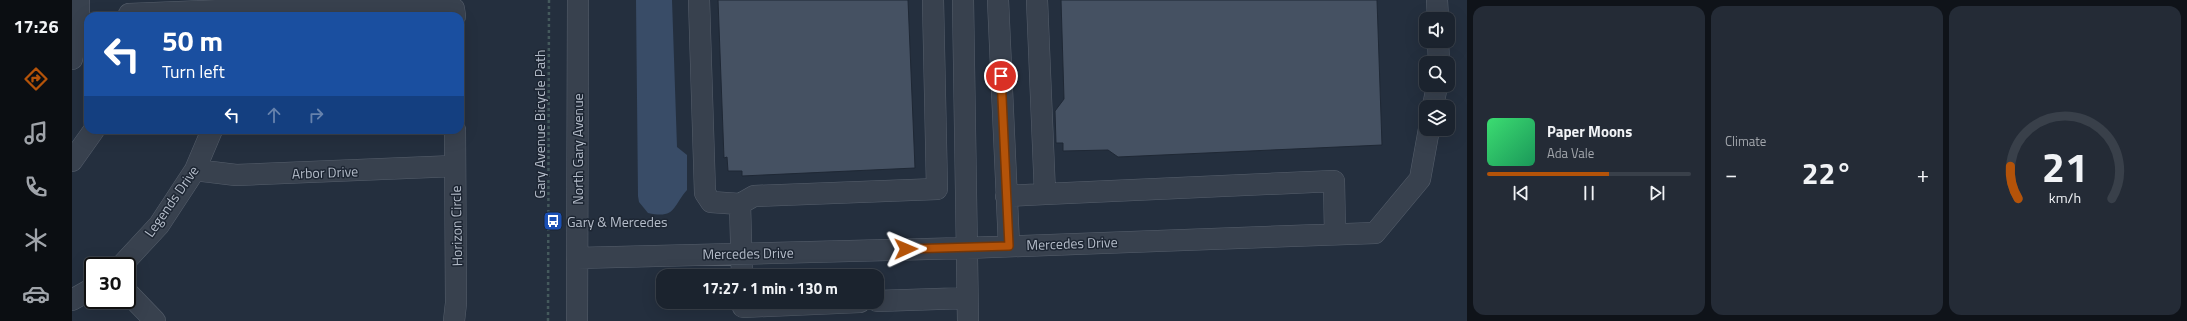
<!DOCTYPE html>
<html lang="en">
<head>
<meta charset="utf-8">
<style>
	:root { --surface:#1b232e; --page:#242b36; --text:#f1f3f6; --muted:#a0a4aa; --line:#39404a; --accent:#b45309 }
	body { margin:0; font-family:"Titillium Web",sans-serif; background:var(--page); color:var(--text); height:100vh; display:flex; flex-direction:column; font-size:15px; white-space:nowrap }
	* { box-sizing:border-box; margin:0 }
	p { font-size:13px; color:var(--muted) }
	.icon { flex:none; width:22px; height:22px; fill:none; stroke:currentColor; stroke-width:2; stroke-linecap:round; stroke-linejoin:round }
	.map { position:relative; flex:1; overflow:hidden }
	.drawer { display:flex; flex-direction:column; gap:6px; padding:6px; background:#0f1319; width:720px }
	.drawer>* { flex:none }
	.hud { position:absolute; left:12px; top:12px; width:380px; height:122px; border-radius:12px; box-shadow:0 4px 16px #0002,0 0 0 1px var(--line); background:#1a4fa0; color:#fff; overflow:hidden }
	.tools { position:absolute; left:1347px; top:12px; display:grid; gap:8px }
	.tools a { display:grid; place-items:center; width:36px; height:36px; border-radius:8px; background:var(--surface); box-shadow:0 4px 16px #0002,0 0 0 1px var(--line); font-size:20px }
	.speed { position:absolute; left:12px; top:257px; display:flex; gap:8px; font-size:20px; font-weight:700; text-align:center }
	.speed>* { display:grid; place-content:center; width:52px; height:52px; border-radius:50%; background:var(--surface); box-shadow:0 4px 16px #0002,0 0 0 1px var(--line); line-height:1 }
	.speed .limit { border:2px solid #111; border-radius:6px; background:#fff; color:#111 }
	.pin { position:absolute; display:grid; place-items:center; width:34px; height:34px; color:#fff; margin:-17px; border:2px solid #fff; border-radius:50%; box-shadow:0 1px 4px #0007 }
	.me { position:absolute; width:44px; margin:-22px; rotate:89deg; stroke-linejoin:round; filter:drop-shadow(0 0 3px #0008) }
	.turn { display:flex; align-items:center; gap:14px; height:84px; padding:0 12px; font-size:18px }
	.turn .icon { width:52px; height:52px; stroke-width:2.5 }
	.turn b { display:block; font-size:28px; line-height:34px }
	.lanes { display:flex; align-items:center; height:38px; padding:0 12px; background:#0003; justify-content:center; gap:20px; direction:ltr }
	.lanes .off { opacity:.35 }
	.big { font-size:30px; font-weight:700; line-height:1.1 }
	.drawer .card { flex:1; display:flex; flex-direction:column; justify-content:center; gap:6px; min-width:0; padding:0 14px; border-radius:12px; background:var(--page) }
	.drawer .dial { align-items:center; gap:0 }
	.dial svg { height:104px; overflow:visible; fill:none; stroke:var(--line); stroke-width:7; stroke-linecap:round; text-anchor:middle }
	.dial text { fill:var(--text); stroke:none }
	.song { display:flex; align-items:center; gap:12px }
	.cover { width:48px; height:48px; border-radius:6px; background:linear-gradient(135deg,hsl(140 70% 55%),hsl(150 70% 35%)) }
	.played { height:4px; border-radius:2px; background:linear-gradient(90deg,var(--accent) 60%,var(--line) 60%) }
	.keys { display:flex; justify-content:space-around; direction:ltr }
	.heat { display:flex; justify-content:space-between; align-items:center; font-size:22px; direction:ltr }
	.drawer .tiles { flex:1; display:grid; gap:6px; grid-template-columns:repeat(3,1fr) }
	.trip { position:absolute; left:584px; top:269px; width:228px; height:40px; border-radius:12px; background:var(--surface); box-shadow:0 4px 16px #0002,0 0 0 1px var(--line); font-weight:700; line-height:40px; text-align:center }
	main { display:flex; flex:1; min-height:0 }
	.menu { display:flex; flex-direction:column; width:72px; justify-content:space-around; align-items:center; background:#0b0e12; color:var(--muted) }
	.menu .icon { width:28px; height:28px }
	.menu .selected { color:var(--accent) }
	.menu b { font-size:18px; color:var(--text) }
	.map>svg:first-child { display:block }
	.water { fill:#394c67 }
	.building { fill:#455162; stroke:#1f2835 }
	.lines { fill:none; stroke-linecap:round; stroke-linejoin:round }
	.minor-casing { stroke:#565f6c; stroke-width:22 }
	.path { stroke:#44595c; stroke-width:2.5; stroke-dasharray:3 3; stroke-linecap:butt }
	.minor { stroke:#38414e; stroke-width:21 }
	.route-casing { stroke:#753606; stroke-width:10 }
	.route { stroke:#b45309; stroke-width:7 }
	.labels { text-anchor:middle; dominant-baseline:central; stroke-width:3; stroke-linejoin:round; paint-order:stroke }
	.street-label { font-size:14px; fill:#b4bcc9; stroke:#1d2633 }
	.poi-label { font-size:14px; fill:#b4bcc9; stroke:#1d2633; text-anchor:start }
</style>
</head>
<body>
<main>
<nav class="menu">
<b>17:26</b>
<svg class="icon selected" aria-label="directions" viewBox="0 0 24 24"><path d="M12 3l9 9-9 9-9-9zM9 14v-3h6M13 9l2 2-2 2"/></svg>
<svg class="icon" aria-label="music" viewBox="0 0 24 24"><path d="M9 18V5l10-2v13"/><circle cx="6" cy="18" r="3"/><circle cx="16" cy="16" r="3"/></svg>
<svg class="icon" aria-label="phone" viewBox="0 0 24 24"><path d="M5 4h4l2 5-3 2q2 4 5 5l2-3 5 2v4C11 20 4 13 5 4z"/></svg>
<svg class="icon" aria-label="climate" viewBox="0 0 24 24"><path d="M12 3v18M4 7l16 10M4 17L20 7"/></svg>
<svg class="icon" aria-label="car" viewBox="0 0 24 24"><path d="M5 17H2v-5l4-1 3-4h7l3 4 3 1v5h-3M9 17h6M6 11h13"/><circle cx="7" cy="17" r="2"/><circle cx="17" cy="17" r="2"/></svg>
</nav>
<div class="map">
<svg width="1395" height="321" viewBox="0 0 1395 321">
	<rect width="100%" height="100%" fill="#242f3e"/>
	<path class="water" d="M564,0H600L605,147L615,155V190C600,207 604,219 576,213L567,202L566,196Z"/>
	<path class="building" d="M646,0H836L843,168L670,176V171H656L655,157L652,158Z
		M989,0H1305L1310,145L1046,157L1036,150L991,151V143H984L983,111L992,99Z"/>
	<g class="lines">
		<defs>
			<path id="minor" d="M627,0L633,193L639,202L668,204
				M891,0L896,321
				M926,0L937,246
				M965,0L973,194L1262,181L1263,234
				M1365,0L1366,19
				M57,14L355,2L382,9L383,16
				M1366,41L1367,63
				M0,59L7,19V0
				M1361,107L1365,85
				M0,161L22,130
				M123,170L164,175L383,166
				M934,196L973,194
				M505,258L894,248L1303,233L1348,179L1357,129
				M49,266L87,225L123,170L140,130
				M670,276L668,204L682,196L865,189L861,0
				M55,292L83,321
				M0,300L21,288
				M805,301L895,298
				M671,307L788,302
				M382,321L384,303L383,130
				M505,321L506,0"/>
		</defs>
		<use href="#minor" class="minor-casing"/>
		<path class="path" d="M476,321L477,0"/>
		<use href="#minor" class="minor"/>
	</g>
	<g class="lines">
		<defs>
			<path id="route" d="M834,249L937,246L929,76"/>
		</defs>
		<use href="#route" class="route-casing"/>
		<use href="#route" class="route"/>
	</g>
	<defs>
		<symbol id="bus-square" viewBox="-11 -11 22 22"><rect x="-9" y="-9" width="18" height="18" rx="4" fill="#1a4fb4" stroke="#1d2633"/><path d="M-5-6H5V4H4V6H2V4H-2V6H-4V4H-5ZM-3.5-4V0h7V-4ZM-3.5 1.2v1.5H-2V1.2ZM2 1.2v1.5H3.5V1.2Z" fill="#fff"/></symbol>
	</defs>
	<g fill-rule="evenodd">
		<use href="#bus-square" x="470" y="210" width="22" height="22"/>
	</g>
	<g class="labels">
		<g class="street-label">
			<text transform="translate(467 124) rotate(-90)">Gary Avenue Bicycle Path</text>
			<text transform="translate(505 149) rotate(-90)">North Gary Avenue</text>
			<text transform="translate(253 172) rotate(-2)">Arbor Drive</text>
			<text transform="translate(99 201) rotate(-55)">Legends Drive</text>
			<text transform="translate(384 226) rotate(-91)">Horizon Circle</text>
			<text transform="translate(1000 243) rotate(-2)">Mercedes Drive</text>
			<text transform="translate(676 253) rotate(-1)">Mercedes Drive</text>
		</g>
		<g class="poi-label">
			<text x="495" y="221">Gary &amp; Mercedes</text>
		</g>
	</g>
</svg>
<div class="tools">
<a><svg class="icon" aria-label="sound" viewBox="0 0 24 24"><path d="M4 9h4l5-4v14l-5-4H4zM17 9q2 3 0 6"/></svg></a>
<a><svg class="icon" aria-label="search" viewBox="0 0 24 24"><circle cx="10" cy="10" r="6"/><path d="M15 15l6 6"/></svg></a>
<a><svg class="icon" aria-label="layers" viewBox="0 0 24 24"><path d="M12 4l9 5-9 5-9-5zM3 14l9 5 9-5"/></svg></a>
</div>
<div class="speed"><div class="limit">30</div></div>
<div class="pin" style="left:929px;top:76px;background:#d93025"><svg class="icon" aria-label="arrive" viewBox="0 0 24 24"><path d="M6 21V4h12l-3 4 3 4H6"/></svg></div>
<svg class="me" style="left:834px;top:249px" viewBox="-20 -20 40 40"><path d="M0-17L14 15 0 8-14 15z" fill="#b45309" stroke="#fff" stroke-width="4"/></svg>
<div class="trip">17:27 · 1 min · 130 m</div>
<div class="hud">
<div class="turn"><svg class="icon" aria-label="left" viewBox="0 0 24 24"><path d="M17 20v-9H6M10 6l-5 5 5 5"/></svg><div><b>50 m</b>Turn left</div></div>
<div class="lanes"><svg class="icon" aria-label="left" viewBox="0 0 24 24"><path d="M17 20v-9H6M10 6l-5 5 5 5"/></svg><svg class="icon off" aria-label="ahead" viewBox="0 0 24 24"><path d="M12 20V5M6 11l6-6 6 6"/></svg><svg class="icon off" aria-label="right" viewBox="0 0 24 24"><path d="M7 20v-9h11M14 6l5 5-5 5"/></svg></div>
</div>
</div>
<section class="drawer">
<div class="tiles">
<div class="card">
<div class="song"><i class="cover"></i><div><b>Paper Moons</b><p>Ada Vale</p></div></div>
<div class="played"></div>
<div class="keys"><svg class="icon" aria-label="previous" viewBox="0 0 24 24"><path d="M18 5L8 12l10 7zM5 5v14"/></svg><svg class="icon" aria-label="pause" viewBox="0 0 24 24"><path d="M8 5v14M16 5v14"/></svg><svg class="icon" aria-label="next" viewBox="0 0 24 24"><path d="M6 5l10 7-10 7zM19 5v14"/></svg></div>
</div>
<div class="card"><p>Climate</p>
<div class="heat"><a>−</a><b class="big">22°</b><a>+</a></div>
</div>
<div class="card dial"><svg viewBox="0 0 100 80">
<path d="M14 69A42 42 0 1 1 86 69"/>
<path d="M14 69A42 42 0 0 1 8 44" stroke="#b45309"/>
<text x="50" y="56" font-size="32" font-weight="700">21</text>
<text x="50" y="72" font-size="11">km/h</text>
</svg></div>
</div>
</section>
</main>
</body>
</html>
